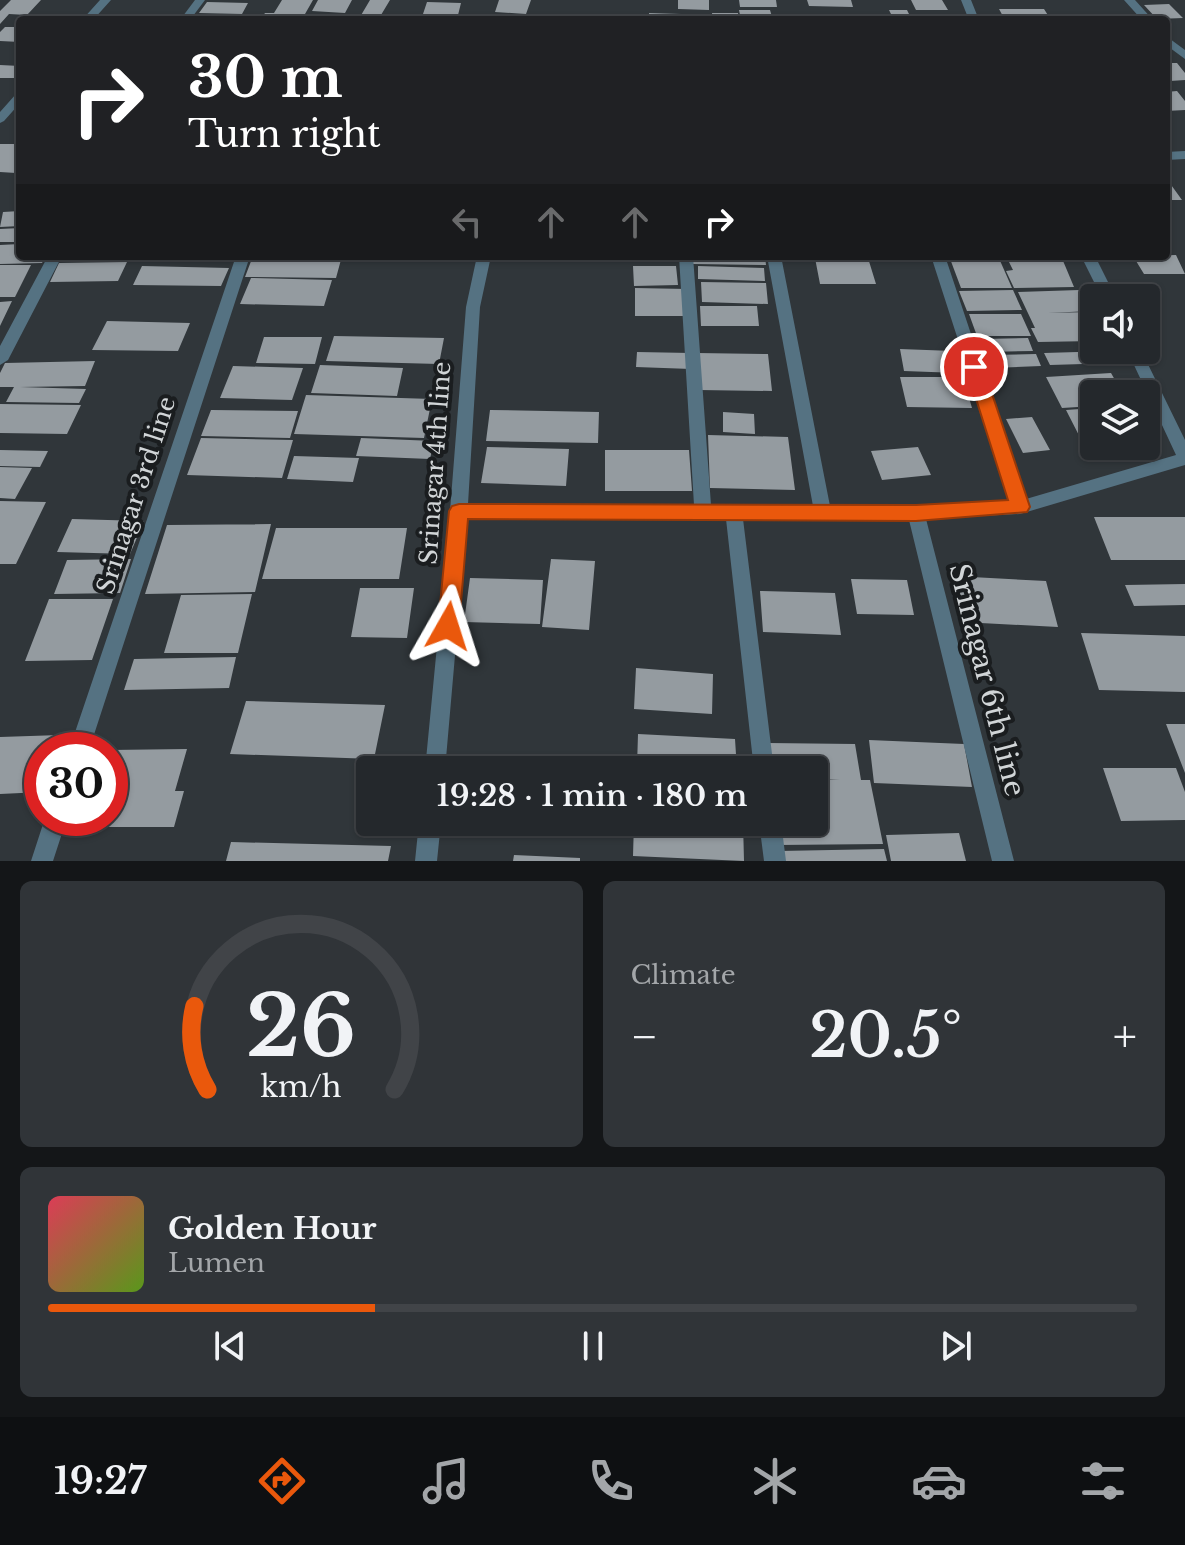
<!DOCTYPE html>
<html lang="en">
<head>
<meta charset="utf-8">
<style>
	:root { --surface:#24282c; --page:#303438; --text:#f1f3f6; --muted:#a3a6a9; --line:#414448; --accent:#ea580c }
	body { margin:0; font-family:"Libre Baskerville",serif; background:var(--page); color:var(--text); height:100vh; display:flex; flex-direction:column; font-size:30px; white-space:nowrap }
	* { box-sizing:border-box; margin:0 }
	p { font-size:26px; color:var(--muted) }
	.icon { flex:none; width:44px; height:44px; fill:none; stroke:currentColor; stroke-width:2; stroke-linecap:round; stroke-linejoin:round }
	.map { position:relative; height:861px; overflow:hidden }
	.panel { display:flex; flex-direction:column; gap:20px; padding:20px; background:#141618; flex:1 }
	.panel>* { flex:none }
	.top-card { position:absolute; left:16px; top:16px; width:1154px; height:244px; border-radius:8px; box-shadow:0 2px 6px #0004,0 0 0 2px var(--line); background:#202124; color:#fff; overflow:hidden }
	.tools { position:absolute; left:1080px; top:284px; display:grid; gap:16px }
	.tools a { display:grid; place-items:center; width:80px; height:80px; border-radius:8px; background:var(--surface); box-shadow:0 2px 6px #0004,0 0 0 2px var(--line); font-size:40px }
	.speed { position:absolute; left:24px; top:732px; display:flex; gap:16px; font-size:40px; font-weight:700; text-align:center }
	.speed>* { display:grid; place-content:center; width:104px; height:104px; border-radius:50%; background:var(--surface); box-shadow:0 2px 6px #0004,0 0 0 2px var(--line); line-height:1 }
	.speed .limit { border:12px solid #d22; background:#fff; color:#111 }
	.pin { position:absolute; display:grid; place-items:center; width:68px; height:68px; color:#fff; margin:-34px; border:4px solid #fff; border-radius:50%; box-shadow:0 2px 8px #0007 }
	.me { position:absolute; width:88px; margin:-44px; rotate:6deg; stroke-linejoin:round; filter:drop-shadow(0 0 6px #0008) }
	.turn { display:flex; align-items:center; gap:28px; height:168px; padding:0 40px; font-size:36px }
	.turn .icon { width:104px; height:104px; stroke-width:2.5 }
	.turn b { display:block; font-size:56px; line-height:68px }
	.lanes { display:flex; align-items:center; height:76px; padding:0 40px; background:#0003; justify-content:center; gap:40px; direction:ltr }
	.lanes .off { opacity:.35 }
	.big { font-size:60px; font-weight:600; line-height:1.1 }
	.panel .card { flex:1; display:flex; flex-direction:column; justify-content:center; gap:12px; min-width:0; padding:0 28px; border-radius:12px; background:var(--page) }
	.panel .dial { align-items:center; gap:0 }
	.dial svg { height:208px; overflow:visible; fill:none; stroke:var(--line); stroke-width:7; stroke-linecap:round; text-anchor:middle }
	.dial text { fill:var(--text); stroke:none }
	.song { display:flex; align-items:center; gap:24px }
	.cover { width:96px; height:96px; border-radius:12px; background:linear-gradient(135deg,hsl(350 70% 55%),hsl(90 70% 35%)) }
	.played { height:8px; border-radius:4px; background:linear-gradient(90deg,var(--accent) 30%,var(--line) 30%) }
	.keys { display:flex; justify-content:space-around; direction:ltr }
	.heat { display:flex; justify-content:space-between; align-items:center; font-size:44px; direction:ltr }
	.panel .tiles { flex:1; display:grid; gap:20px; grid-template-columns:1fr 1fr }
	.card:last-child { grid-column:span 2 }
	.trip { position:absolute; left:356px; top:756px; width:472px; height:80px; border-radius:8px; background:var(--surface); box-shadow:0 2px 6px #0004,0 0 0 2px var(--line); font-weight:600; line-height:80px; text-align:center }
	.tabs { display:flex; height:128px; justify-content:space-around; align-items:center; background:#0e1012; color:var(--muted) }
	.tabs .icon { width:56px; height:56px }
	.tabs .selected { color:var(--accent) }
	.tabs b { font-size:36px; color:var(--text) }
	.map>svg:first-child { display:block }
	.building { fill:#949ba0 }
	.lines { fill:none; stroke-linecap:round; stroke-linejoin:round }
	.minor { fill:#557282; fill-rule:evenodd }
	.route { fill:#ea580c; stroke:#983908; stroke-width:2 }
	.labels { text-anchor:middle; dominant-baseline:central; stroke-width:8; stroke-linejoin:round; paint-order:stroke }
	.street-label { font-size:24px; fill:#d1d5d7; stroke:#1a1d1f }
	.near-street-label { font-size:28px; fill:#d1d5d7; stroke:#1a1d1f }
</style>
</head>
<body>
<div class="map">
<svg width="1185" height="861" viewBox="0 0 1185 861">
	<rect width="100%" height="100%" fill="#30363a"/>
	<path class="building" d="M11,0H41L27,15L9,14L0,24V11Z
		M282,0H313L305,14L335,16L333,20H260L265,13H274Z
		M318,0H352L345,13L312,11Z
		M370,0H390L378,20H345L347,16L360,17Z
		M499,0H531L526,14L495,12Z
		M678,0H709V10L678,9Z
		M739,0H776L777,7H740Z
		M807,0H851L853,7L809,6Z
		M911,0H942L948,10H916Z
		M207,2L248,3L242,14L199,13Z
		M427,2L461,3L458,15L423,14Z
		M1169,4L1183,18L1157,19L1144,5Z
		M999,9H1044L1051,20H1005Z
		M739,10H770L773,20H741Z
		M889,10H907L912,20H894Z
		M649,13L681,14V20H649Z
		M712,13H738L739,20H713Z
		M5,27H20V42L0,41V32Z
		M1166,63H1177L1185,73V80L1170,81L1166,75Z
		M0,65L20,66V75L17,78H0Z
		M1177,91L1185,101V110L1166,111V92Z
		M0,144H20V167L16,173L0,172Z
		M1166,182H1169L1182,200H1166Z
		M20,211V226L0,227L3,212Z
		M20,228V242H0V229Z
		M20,244V256H46L42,263L0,264V245Z
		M1176,255L1185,274H1144L1133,256Z
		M253,256H342L336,278L245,277Z
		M693,256H765L766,265L693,264Z
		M949,256H998L1012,288H961Z
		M1006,256H1061L1074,287L1014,288L1006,271L1013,270Z
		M815,258H868L876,284H820Z
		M127,262L118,281L50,282L59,263Z
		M0,265H31L15,297H0Z
		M142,266L229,268L221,286L133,285Z
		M633,266H676L678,285L634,286Z
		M698,266L764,268L765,281L698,279Z
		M251,278L332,280L324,306L240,304Z
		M701,282L766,283L768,304L702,302Z
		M635,288L687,289L689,316H635Z
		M1013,290L1022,310L967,311L959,291Z
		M1079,290L1091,311L1048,313L1090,312L1094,320V341L1038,342L1031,328H1035L1018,292Z
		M12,301L0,326V302Z
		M700,306H757L759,326H701Z
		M969,314H1021L1031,336H977Z
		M107,321L190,323L178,351L92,350Z
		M334,336L444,338L439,364L326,361Z
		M264,337H322L315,364L256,363Z
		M1028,338L1033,351L987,352L982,339Z
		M900,349L953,351L958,373L904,371Z
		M1111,351L1117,363L1050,365L1044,353Z
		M637,352L691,353V369L636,367Z
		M697,353L768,354L772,391L699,390Z
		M1036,354L1041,366L993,368L988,355Z
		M95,361L85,386L20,387L86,389L79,403L6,402L14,387H0V373L5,363Z
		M320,365L403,368L397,396L311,393Z
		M233,366L303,368L292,400L220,398Z
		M1111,373L1123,394H1094V406L1062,408L1046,377Z
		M900,377H963L972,408L907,407Z
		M306,395L432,399L424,438L294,434Z
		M0,404L81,405L67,434L0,433Z
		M1094,408V446H1119L1123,453L1089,455L1066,410Z
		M211,410L298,411L290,438L201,436Z
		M490,410L599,412L598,443L486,441Z
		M723,412L754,414L755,434L723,432Z
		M1032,417L1050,450L1023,453L1006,419Z
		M708,435L788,437L795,490L710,488Z
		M201,438L293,440L282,478L187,475Z
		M361,438L434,441L430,459L356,456Z
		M487,447L569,449L566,486L481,483Z
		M918,447L931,475L882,480L871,451Z
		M0,450L48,451L40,467L0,466Z
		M605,450H689L692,491H605Z
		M294,456L359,458L353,482L287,479Z
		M0,467L32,468L15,499L0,498Z
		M0,501L46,502L16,564H0Z
		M1094,517H1185V560H1111Z
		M72,519L144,521L130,554L57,552Z
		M271,524L255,592L145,594L167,525Z
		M276,528H407L399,579H262Z
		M131,559L120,593L54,594L67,560Z
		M551,559L595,561L589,630L542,627Z
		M953,576L1046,581L1058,627L962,622Z
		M470,578L543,580L540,624L464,622Z
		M851,579L907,580L914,615L857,614Z
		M1185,584V605L1134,606L1125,585Z
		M360,588H414L407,638L351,637Z
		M760,591L835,593L841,635L763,632Z
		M252,594L238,653H164L181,595Z
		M49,599H113L92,660L25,661Z
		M1081,633L1185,636V692L1099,690Z
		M236,657L229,688L124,690L134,659Z
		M636,668L713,674L712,714L634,709Z
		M246,701L385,705L374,759L230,754Z
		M1166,724H1185V773Z
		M638,734L735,739L737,770L637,767Z
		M60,735L55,750H42V792L0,794V737Z
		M869,740L964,744L972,787L874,783Z
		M768,743L855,744L861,780H870L883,844L777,845L774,822H814V780L840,779H814V770H771Z
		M187,749L175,791H184L174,827H70L73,818H110V750Z
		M1103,768H1176L1185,792V820L1121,821Z
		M634,822H743L744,861L633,856Z
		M959,833L966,861H891L886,835Z
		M231,842L391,846L388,861H226Z
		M884,849L887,861H780L779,851Z
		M514,855L580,858V861H513Z"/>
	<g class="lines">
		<path class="minor" d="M100,0H111L93,20H82Z
			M195,0H205L190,20H180Z
			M961,0H971L979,20H969Z
			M1124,0H1135L1153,20H1142Z
			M1166,36L1185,50V59L1166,45Z
			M20,93V103L4,121L0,123V112L16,94Z
			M1185,151V159L1166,160V152Z
			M48,256H62L8,360L0,365V346Z
			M236,256H250L89,750H69Z
			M477,256H491L480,307L468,504L694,505L679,256H693L711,505L813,506L767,256H781L830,506H916L1010,501L931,256H945L1026,499L1176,455L1127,350H1141L1185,440V465L1020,514L926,519L1014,861H992L909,520L743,519L774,770H754L726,519L467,518L445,770H425L450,511L466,307Z
			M1081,256H1095L1116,298H1102Z
			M45,818H67L53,861H31Z
			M419,822H441L437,861H415Z
			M759,822H781L786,861H764Z"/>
	</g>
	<path class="route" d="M974,361L983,367L1030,507L1027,512L916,521L468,519L459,626L456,633L448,635L441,633L438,626L449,511L452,506L459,504L916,505L1008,500L966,367Z"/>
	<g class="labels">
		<g class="street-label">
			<text transform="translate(435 463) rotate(-86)">Srinagar 4th line</text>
			<text transform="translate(136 495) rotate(-72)">Srinagar 3rd line</text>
		</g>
		<g class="near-street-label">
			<text transform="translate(987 680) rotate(76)">Srinagar 6th line</text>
		</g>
	</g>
</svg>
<div class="tools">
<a><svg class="icon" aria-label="sound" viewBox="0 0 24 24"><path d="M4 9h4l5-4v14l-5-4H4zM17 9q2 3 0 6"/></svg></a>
<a><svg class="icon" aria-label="layers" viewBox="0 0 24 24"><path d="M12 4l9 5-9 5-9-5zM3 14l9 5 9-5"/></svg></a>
</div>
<div class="speed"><div class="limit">30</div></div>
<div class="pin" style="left:974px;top:367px;background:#d93025"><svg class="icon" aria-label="arrive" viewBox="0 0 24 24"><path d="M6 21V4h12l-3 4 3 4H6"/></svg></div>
<svg class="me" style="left:448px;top:626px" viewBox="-20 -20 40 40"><path d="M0-17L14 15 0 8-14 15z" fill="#ea580c" stroke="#fff" stroke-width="4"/></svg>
<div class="trip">19:28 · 1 min · 180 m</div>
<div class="top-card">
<div class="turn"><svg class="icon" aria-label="right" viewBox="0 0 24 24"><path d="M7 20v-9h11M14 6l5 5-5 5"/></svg><div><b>30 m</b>Turn right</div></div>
<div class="lanes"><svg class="icon off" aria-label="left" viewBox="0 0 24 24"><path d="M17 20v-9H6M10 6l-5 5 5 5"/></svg><svg class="icon off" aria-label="ahead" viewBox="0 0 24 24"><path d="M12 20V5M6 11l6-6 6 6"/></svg><svg class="icon off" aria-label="ahead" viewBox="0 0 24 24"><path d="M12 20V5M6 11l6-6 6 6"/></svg><svg class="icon" aria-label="right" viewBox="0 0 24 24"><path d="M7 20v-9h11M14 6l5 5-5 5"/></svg></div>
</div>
</div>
<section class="panel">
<div class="tiles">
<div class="card dial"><svg viewBox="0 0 100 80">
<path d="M14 69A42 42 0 1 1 86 69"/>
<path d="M14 69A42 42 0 0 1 9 37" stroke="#ea580c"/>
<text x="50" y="56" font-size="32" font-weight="700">26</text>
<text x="50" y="72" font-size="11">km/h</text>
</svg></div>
<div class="card"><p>Climate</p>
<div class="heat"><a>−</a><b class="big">20.5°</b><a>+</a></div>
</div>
<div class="card">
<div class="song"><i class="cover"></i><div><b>Golden Hour</b><p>Lumen</p></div></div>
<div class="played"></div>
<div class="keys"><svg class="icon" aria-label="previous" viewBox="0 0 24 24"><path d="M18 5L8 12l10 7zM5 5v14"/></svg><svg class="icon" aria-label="pause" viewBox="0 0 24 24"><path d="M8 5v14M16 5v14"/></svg><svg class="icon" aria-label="next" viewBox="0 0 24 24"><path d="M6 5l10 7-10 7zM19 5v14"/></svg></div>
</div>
</div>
</section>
<nav class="tabs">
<b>19:27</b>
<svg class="icon selected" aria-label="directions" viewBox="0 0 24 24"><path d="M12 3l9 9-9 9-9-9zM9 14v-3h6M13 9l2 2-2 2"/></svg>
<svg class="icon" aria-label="music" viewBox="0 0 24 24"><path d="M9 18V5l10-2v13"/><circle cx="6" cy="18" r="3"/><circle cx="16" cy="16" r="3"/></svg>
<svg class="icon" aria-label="phone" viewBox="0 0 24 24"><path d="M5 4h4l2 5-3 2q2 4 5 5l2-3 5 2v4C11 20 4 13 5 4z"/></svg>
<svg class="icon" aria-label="climate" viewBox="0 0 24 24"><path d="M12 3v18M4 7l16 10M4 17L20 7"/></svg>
<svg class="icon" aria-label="car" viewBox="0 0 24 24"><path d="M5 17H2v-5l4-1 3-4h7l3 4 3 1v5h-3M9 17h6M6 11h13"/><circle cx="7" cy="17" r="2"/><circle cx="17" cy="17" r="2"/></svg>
<svg class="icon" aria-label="filters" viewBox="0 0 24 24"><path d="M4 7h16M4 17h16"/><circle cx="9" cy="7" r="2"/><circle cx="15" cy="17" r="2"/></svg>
</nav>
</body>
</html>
